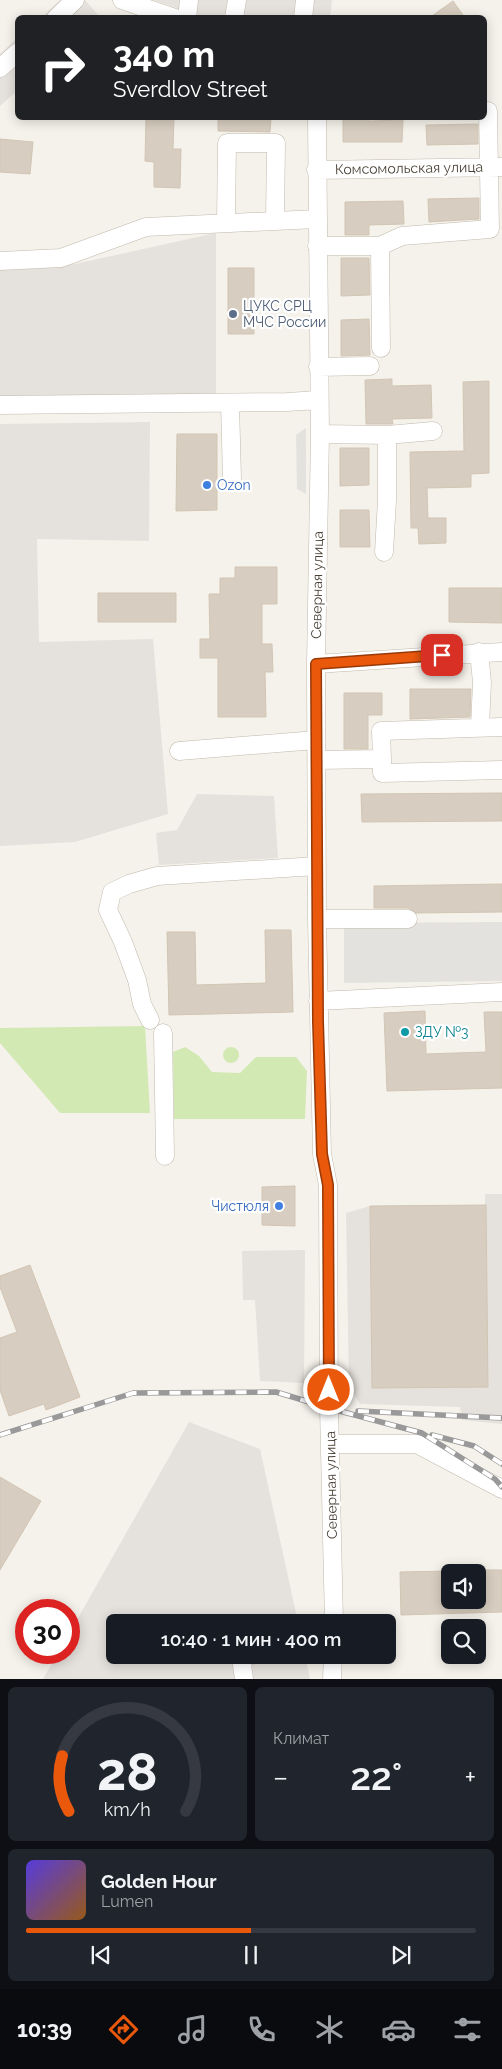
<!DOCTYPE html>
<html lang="ru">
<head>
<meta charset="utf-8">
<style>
	:root { --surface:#171b24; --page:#20242c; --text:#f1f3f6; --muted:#9ea1a6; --line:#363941; --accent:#ea580c }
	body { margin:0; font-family:Raleway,sans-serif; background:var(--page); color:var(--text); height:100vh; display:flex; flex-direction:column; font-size:19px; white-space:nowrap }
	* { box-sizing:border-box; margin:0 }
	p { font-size:16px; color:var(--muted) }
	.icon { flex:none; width:28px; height:28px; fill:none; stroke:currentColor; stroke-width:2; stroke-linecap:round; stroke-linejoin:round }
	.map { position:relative; height:1679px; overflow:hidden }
	.details { display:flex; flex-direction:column; gap:8px; padding:8px; background:#0d0f14; flex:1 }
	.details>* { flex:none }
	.banner { position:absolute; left:15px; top:15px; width:472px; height:105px; border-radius:8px; box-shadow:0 2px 12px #0003; background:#202124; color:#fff; overflow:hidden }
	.controls { position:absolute; left:441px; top:1564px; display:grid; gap:10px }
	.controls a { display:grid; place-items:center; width:45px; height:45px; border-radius:8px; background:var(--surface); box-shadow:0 2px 12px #0003; font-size:25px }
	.speed { position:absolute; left:15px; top:1599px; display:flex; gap:10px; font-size:25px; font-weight:700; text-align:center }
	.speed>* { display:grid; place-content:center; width:65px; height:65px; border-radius:50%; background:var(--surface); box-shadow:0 2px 12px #0003; line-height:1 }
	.speed .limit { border:8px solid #d22; background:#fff; color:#111 }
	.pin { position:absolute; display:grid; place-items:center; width:42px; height:42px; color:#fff; margin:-21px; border-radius:10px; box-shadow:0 2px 8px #0006 }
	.me { position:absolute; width:55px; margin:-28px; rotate:0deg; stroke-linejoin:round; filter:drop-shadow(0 0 4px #0008) }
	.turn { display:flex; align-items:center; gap:18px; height:105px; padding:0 15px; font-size:22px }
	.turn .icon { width:65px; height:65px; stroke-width:2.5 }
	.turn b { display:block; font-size:35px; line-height:42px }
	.big { font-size:38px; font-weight:600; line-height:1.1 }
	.details .widget { flex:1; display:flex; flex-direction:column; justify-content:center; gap:8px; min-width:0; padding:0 18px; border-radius:8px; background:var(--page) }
	.details .dial { align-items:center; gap:0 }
	.dial svg { height:130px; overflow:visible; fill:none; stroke:var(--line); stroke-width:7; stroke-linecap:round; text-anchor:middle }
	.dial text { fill:var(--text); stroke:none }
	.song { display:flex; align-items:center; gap:15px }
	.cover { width:60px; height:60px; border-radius:8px; background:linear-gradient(135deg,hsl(250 70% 55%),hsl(30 70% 35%)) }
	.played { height:5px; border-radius:2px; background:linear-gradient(90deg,var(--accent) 50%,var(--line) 50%) }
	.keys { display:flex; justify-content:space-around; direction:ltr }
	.heat { display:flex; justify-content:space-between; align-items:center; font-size:28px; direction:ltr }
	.details .tiles { flex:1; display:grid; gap:8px; grid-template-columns:1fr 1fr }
	.widget:last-child { grid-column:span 2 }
	.trip { position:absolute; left:106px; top:1614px; width:290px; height:50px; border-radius:8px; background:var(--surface); box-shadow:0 2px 12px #0003; font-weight:600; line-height:50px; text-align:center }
	.tabs { display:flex; height:80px; justify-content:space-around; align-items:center; background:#090b0e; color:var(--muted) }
	.tabs .icon { width:35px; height:35px }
	.tabs .current { color:var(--accent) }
	.tabs b { font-size:22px; color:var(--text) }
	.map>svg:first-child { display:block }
	.industrial { fill:#e5e1dc }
	.green { fill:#d3e9b4 }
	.parking { fill:#e4e2df }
	.building { fill:#d7cdc0; stroke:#d2c5b3 }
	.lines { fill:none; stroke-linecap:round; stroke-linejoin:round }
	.minor-casing { stroke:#c1b9ad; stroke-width:19 }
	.minor { stroke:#fff; stroke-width:18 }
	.rail-casing { stroke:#999; stroke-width:5.5 }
	.rail { stroke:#fff; stroke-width:4; stroke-dasharray:11; stroke-linecap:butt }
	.route-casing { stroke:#983908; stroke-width:12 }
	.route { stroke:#ea580c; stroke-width:9 }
	.service-dot { fill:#5c6f8a; stroke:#fff; stroke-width:2 }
	.shop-dot { fill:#3f7fe0; stroke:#fff; stroke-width:2 }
	.culture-dot { fill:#0f9aa8; stroke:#fff; stroke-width:2 }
	.labels { text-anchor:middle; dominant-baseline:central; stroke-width:4.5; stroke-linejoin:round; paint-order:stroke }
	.street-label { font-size:14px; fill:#4a4238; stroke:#fff }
	.service-label { font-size:14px; fill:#4e5e75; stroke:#fff; text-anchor:start }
	.shop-label { font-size:14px; fill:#366cbe; stroke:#fff; text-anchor:start }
	.culture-label { font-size:14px; fill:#0d838f; stroke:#fff; text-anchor:start }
</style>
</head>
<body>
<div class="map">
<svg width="502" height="1679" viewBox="0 0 502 1679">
	<rect width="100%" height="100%" fill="#f5f2eb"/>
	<path class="industrial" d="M60,0H85L100,17L41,18Z
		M153,0H332L330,18L204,17Z
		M17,38V91L0,106V54Z
		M216,233V395L0,398V268L75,264Z
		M150,422L149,541L37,539L39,642L153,639L168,814L75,842L0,846V424Z
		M197,794L274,796L278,858L159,865L156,833L177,830Z
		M485,1194H502V1424L462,1420L460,1407L360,1404L349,1386L346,1213L370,1206L485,1205Z
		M305,1250L304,1383L260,1381L255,1300H243L242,1251Z
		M189,1422L260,1449L298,1622H115V1655H305L310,1679H43L58,1653L69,1652V1634Z"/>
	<path class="green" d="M145,1026L150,1113H60L0,1043V1028Z
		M185,1047L199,1056L212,1072L240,1073L256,1057H296L307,1071L305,1119H174L173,1052Z
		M223 1055a8 8 0 1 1 16 0a8 8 0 1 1-16 0Z"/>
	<path class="parking" d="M306,428V494L297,489L296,435Z
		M502,922V981L344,983V923Z"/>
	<path class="building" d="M453,1L465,18H429Z
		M146,118H174L173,149H181L180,188L154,187V162L145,161Z
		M218,118H271L270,132L218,131Z
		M343,118H369V121L403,120L402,142H343Z
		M478,124V144L427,145L426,125Z
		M0,139L33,142L30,174L0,172Z
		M479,198V219L429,222L428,199Z
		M403,201L404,224L369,225V235H345V202Z
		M341,258H369L370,295L341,296Z
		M228,268H254V334H228Z
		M369,319L370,355L341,356V320Z
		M392,379V386L431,385L432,418L392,419L393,424H366L365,380Z
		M489,381V473L471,474V487L427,488L428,518H446V543L419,544L418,528H411L410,452L464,451L463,382Z
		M177,434H217V510L176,511Z
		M340,448H369V485L340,486Z
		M340,510H369L370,547H340Z
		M235,567H277V604H262V644H272L273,672H265L266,717H218V658H200V639H210L209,594H220V578H235Z
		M449,588H502V623L449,622Z
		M98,593H176V622H98Z
		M410,689H471L470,717L410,719Z
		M344,693H382V715H368V749H344Z
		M502,793V821L362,822L361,794Z
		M502,884V912L416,913L408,908H374V886Z
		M265,930H291L293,1012L169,1015L167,932H195L196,985L266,983Z
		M425,1011L426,1054L486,1052L484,1012H502V1088L387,1091L384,1013Z
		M295,1186V1226L262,1225V1187Z
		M486,1205L488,1387L372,1388L370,1206Z
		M30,1265L80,1397L46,1410L44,1404L9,1416L0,1390V1338L17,1332L0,1287V1276Z
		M0,1477L41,1501L0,1570Z
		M478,1570H502V1612L401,1615L400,1572L450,1571V1600H478Z"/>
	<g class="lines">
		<defs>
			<path id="minor" d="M122,0L175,18
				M56,18L75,0
				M187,18L189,0
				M234,18L237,0
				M303,18L305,0
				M0,68L18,52
				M317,118L320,434L316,664L317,919L322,1154L328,1185L329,1408L334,1622
				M316,170L501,167
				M226,222L227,143H276L275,221
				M317,246H380L381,348
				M380,246L402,236L490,229L488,111
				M0,261L61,258L146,227L317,219
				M318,367L370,366
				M230,403L232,479
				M0,405L287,402L319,400
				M320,434L387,435L433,431
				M384,552L387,500V435
				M479,652L482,682L480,727
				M316,664L502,652
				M179,751L316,740
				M382,759V773L502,770
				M317,760L382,759L381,731L502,727
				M317,919H408
				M318,1001L502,992
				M150,1020L142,1004L137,980L123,942L108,910L112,892L129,884L157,876L317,866
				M163,1033L165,1156
				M330,1444H417L502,1489
				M244,1679L241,1658L252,1655
				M332,1679L333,1655"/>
		</defs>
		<use href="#minor" class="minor-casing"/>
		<use href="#minor" class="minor"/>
		<defs>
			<path id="rail" d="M358,1411L502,1418
				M0,1435L133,1393L276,1392L336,1410L422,1433L495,1479L502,1487
				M432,1435L474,1446L502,1464"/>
		</defs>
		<use href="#rail" class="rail-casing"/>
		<use href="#rail" class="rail"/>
	</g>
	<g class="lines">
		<defs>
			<path id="route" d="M329,1390L328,1185L322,1154L318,1021L316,664L442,655"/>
		</defs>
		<use href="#route" class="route-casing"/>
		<use href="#route" class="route"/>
	</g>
	<circle class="service-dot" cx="233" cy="314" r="5"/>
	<g class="shop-dot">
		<circle cx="207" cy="485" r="5"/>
		<circle cx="279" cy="1206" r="5"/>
	</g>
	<circle class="culture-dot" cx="405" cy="1032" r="5"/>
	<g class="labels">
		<g class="street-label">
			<text transform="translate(409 168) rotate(-1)">Комсомольская улица</text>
			<text transform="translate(317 585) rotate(-89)">Северная улица</text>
			<text transform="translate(331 1485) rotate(-91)">Северная улица</text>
		</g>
		<g class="service-label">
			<text x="243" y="306">ЦУКС СРЦ<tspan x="243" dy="16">МЧС России</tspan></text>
		</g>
		<g class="shop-label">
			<text x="217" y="485">Ozon</text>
			<text x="269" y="1206" text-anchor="end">Чистюля</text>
		</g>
		<g class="culture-label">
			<text x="415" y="1032">ЗДУ №3</text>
		</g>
	</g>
</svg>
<div class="controls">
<a><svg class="icon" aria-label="sound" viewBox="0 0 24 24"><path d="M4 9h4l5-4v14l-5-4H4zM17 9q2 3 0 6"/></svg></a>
<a><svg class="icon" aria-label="search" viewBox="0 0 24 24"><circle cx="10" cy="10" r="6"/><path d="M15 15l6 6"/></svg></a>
</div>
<div class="speed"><div class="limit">30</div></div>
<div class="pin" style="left:442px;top:655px;background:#d93025"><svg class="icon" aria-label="arrive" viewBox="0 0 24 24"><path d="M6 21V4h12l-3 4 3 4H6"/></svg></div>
<svg class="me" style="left:329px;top:1390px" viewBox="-20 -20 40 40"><circle r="17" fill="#ea580c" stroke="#fff" stroke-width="3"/><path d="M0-11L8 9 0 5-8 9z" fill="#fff"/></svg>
<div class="trip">10:40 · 1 мин · 400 m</div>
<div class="banner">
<div class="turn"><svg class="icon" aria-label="right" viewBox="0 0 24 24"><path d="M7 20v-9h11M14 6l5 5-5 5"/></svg><div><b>340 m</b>Sverdlov Street</div></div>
</div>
</div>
<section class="details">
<div class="tiles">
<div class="widget dial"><svg viewBox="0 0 100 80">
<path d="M14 69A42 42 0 1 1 86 69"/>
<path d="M14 69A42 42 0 0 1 10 35" stroke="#ea580c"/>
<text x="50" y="56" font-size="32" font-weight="700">28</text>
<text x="50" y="72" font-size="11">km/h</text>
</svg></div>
<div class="widget"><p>Климат</p>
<div class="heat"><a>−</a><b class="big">22°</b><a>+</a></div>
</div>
<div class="widget">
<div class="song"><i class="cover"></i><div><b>Golden Hour</b><p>Lumen</p></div></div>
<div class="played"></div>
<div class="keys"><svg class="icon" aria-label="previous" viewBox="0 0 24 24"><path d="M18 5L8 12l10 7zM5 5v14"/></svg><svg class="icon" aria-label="pause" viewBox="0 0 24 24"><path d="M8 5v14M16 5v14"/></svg><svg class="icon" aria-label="next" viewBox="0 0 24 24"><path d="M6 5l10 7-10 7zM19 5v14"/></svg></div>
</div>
</div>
</section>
<nav class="tabs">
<b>10:39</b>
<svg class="icon current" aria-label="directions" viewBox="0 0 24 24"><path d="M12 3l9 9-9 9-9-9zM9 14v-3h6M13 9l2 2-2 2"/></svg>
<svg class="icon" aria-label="music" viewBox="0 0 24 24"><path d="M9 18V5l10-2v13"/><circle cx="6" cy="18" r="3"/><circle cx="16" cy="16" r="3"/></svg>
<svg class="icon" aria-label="phone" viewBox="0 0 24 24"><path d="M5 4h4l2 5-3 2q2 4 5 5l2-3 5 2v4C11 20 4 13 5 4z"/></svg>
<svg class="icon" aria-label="climate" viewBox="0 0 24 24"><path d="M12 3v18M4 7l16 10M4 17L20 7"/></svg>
<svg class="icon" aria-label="car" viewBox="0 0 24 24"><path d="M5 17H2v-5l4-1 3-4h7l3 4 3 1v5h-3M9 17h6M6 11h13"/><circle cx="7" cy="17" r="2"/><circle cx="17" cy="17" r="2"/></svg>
<svg class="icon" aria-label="filters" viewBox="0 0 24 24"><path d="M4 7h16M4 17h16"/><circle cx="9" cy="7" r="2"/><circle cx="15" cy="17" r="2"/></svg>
</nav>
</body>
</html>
